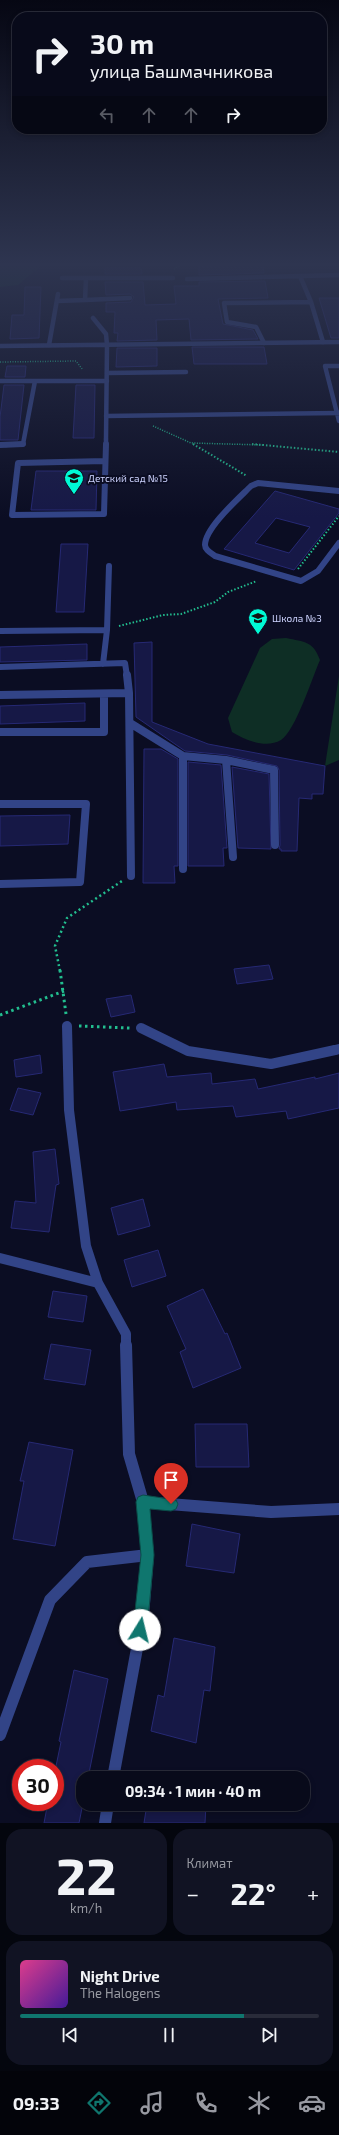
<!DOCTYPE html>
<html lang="ru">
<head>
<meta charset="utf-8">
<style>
	:root { --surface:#080a1a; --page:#111323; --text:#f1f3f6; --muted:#989aa2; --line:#292b39; --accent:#0f766e }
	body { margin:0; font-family:"Exo 2",sans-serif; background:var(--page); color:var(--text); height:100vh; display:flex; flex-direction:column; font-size:15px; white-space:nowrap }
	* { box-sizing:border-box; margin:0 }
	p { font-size:13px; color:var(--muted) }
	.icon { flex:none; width:22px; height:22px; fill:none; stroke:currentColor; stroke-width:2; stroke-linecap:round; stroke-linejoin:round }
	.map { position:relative; height:1823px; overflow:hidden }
	.panel { display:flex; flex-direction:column; gap:6px; padding:6px; background:#04060e; flex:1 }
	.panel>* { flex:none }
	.guide { position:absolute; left:12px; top:12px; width:315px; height:122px; border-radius:16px; box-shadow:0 2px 6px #0003,0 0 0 1px var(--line); background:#080a1a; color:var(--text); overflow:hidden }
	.speed { position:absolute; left:12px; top:1759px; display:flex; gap:8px; font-size:20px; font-weight:700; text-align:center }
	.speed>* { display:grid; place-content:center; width:52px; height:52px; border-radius:50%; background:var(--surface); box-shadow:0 2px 6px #0003,0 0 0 1px var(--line); line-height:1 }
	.speed .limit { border:6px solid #d22; background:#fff; color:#111 }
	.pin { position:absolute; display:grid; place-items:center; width:34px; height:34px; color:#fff; margin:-41px -17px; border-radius:50% 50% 50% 0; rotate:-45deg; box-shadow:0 0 4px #0007 }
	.pin .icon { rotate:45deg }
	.me { position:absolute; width:44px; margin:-22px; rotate:9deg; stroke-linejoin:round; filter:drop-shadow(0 0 3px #0008) }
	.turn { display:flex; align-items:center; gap:14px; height:84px; padding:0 12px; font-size:18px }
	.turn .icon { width:52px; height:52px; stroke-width:2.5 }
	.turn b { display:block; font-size:28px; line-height:34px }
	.lanes { display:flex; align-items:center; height:38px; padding:0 12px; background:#0003; justify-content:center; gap:20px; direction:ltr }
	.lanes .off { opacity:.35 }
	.big { font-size:30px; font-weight:700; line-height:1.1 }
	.panel .widget { flex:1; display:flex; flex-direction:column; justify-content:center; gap:6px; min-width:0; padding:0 14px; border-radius:16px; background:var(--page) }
	.panel .dial { align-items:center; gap:0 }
	.dial b { font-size:52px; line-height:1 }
	.song { display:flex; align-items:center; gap:12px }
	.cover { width:48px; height:48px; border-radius:6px; background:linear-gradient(135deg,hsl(330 70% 55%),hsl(260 70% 35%)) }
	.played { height:4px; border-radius:2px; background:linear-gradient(90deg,var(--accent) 75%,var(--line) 75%) }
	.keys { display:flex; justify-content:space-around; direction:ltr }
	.heat { display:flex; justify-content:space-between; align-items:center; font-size:22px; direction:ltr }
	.panel .tiles { flex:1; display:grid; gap:6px; grid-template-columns:1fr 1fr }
	.widget:last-child { grid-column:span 2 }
	.trip { position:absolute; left:76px; top:1771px; width:234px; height:40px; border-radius:16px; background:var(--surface); box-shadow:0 2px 6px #0003,0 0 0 1px var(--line); font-weight:700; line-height:40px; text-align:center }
	.dock { display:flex; height:64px; justify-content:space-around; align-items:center; background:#03040a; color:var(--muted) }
	.dock .icon { width:28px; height:28px }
	.dock .selected { color:var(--accent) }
	.dock b { font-size:18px; color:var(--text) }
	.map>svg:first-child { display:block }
	.green { fill:#0e2e25 }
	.building { fill:#161846; stroke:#262974; fill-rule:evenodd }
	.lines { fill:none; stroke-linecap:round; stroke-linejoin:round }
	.path-far3 { stroke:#22be8f; stroke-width:1.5; stroke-dasharray:1 1.5; stroke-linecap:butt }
	.path-far2 { stroke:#22be8f; stroke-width:2; stroke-dasharray:1.5 2; stroke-linecap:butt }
	.path-far1 { stroke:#22be8f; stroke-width:2.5; stroke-dasharray:2 3; stroke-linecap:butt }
	.path { stroke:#22be8f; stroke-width:3; stroke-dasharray:2.5 3.5; stroke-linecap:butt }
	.service-far4 { stroke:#324487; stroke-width:4.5 }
	.service-far3 { stroke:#324487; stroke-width:6 }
	.service-far2 { stroke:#324487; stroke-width:8 }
	.service-far1 { stroke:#324487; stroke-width:10 }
	.service { stroke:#324487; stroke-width:12 }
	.minor-far2 { stroke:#324487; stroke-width:4.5 }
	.minor-far1 { stroke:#324487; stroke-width:10 }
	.minor { stroke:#324487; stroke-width:12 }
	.route { fill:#0f766e; stroke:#0a4d48 }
	.labels { text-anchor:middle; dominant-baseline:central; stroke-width:4; stroke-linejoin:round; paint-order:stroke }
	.far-poi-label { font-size:10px; fill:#ced4ff; stroke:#0b0d23; text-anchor:start }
</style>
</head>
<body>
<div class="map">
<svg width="339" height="1823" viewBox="0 0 339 1823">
	<rect width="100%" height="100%" fill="#0b0d23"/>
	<path class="green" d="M0,263H44L18,285L0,287Z
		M286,638C305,642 313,641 320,660C312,678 296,730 281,740C266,749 245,740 232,732L228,718L260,648L272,639Z
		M339,676V760L325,766Z"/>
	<path class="building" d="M263,265L264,273L199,275V266Z
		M105,268H141L142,274H105Z
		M265,281L268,298L218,299L223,324L253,330L258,339L191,340L189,319L156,320L157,340L117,341L118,333H114L115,312H106V303L131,302L134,297L130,294L106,295L105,282H143L145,305L176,304L174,286H199V282Z
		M25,287H41L39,338L10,339L12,315H24Z
		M319,298H339V338H331Z
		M192,347H264L267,364H194Z
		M117,348H157V366L116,367Z
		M7,366H26L25,377H5Z
		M4,385H24L18,440H0V417Z
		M76,385H95L94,438H73Z
		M36,471H97L96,510H31Z
		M275,491L339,509V513L294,570L224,549ZM276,518L310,527L289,553L255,543Z
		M61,544H88L84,612H56Z
		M152,642V722L208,744L325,766L323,794H312V799L299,798L297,851H281V849H279L280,845L279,770L277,766L227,755L185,751L136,717L134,643Z
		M87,644V660L0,662V647Z
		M85,703V721L0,724V706Z
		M144,749H161L178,759V866H174L175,883H143Z
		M188,762L221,765L227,848H223L224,866H188Z
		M232,767L269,774L271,849L238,848Z
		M70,815L68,844L0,846V816Z
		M269,965L273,979L237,984L234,969Z
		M131,995L135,1012L111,1017L106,999Z
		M40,1055L42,1073L16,1077L14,1060Z
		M164,1064L167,1077L211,1073L212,1084L255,1079L258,1089L315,1077V1079L339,1073V1108L288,1119L286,1111L236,1117L233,1106L177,1110L176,1102L120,1111L113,1072Z
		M18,1088L41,1093L33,1115L10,1110Z
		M55,1149L59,1184L56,1185L49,1232L11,1228L15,1201L36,1203L33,1152Z
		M143,1199L150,1226L118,1235L111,1208Z
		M158,1250L166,1276L132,1287L124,1260Z
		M203,1289L225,1334L227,1333L241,1368L193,1388L180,1352L186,1349L167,1306Z
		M53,1291L87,1296L83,1322L48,1317Z
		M51,1344L91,1350L85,1385L44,1379Z
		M195,1424H247L249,1467H196Z
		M29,1442L73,1450L55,1546L13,1539L24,1481H20Z
		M192,1524L240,1534L234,1573L186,1566Z
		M174,1638L215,1647L210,1691L204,1690L196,1743L151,1731L158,1695L164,1697Z
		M74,1670L108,1679L88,1778H83V1803L79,1823H44L48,1802H55V1771L61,1742L59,1741Z
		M147,1804H206L205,1823H144Z"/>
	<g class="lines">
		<path class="path-far3" d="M174,269L184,263
			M0,362L76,361L83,370
			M153,426L191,443L263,445
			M193,444L194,445"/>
		<path class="path-far2" d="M193,444L247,476
			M252,444L339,452
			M298,569L339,516
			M119,626L163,615L181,614L215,602L228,592L257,581"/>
		<path class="path-far1" d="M60,971L55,946L67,918L122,881"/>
		<path class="path" d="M60,970L66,1014
			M0,1015L64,991
			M79,1026L130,1028"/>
		<path class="service-far4" d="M300,276L311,302
			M62,278H173
			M187,279L339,275
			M85,300L130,298
			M57,301L85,300L86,278
			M93,318L106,334L107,345
			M264,343L256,327L227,322L224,303L311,302L323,342
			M49,345L58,294
			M339,366H325L339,421
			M107,373L186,372
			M0,381H35
			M106,416L339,413
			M5,445L23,444L35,381H107
			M106,445V439"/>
		<path class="service-far3" d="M0,445L23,444
			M105,461L18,463L12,515L104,514L106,444
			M339,491L258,483L251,486C239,498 205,528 205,545C205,550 211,553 215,556L301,581L318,571L339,543
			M0,631L107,630
			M103,664L107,630L109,566
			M0,667L125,663L127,676"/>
		<path class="service-far2" d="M127,675L129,693L131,876
			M0,695L129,693
			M130,723L183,756V869
			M0,732H104V694
			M183,756L226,760L233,857
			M226,760L274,770L275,845
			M0,804H86L80,882L0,884"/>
		<path class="service-far1" d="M67,1026L69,1110L86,1246L98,1283L126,1334V1346
			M141,1028L188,1051L271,1064L335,1050
			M0,1258L98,1283"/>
		<path class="service" d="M126,1345L129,1454L143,1502
			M0,1735L50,1600L87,1562L148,1555"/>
		<path class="minor-far2" d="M0,346L339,342
			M106,439L107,345"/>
		<path class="minor-far1" d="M335,1050L339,1049"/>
		<path class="minor" d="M113,1778L143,1616L148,1555L143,1502L271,1512L339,1509
			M105,1823L108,1804"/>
	</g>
	<linearGradient id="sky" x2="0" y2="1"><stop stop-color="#060713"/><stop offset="0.51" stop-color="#2e3550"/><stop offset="1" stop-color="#2e3550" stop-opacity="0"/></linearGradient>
	<rect width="339" height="518" fill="url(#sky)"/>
	<path class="route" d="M143,1495L176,1500L178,1504L176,1509L171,1511L150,1509L154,1555L147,1630L145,1635L140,1637L135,1635L133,1630L141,1555L136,1502L138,1497Z"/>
	<defs>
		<symbol id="school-pin" viewBox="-11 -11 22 30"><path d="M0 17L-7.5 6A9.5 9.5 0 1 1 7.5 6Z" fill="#00f9d5" stroke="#0b0d23"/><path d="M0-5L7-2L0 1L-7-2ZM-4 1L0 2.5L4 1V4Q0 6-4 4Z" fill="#111"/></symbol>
	</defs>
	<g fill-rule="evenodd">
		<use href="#school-pin" x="63" y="467" width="22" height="30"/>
		<use href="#school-pin" x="247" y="607" width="22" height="30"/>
	</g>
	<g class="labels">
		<g class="far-poi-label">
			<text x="88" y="478">Детский сад №15</text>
			<text x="272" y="618">Школа №3</text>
		</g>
	</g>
</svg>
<div class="speed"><div class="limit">30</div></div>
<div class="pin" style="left:171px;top:1504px;background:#d93025"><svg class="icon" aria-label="arrive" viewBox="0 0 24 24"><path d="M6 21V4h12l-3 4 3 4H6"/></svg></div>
<svg class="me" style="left:140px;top:1630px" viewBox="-20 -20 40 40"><circle r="19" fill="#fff"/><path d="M0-13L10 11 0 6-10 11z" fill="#0f766e"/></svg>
<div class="trip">09:34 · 1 мин · 40 m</div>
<div class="guide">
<div class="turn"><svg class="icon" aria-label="right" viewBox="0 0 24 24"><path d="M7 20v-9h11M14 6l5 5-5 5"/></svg><div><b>30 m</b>улица Башмачникова</div></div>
<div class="lanes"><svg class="icon off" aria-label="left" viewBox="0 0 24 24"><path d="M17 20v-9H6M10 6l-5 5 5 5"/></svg><svg class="icon off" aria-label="ahead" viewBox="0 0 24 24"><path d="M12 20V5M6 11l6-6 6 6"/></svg><svg class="icon off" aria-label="ahead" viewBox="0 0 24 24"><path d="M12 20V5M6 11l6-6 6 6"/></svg><svg class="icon" aria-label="right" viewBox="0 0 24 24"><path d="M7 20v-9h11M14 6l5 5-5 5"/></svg></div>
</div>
</div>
<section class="panel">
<div class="tiles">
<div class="widget dial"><b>22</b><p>km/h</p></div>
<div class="widget"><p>Климат</p>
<div class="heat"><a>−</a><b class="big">22°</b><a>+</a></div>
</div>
<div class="widget">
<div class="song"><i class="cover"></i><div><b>Night Drive</b><p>The Halogens</p></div></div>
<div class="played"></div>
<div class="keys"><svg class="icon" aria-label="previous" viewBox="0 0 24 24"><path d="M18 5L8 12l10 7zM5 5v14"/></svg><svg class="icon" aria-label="pause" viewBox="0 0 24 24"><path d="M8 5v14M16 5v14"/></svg><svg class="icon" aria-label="next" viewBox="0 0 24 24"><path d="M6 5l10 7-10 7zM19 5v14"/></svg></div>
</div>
</div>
</section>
<nav class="dock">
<b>09:33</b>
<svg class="icon selected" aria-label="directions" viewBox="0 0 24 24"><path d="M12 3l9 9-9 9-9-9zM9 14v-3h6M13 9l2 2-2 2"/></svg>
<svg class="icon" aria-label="music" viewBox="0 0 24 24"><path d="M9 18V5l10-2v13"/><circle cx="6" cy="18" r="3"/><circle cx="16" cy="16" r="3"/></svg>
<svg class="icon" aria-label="phone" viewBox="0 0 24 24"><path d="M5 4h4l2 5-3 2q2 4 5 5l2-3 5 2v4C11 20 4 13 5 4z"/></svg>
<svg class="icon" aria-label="climate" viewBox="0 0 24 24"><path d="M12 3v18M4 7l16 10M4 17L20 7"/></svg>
<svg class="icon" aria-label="car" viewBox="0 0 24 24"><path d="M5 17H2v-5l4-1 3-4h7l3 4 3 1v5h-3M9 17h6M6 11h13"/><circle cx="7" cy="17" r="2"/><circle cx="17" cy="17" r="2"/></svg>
</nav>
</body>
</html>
